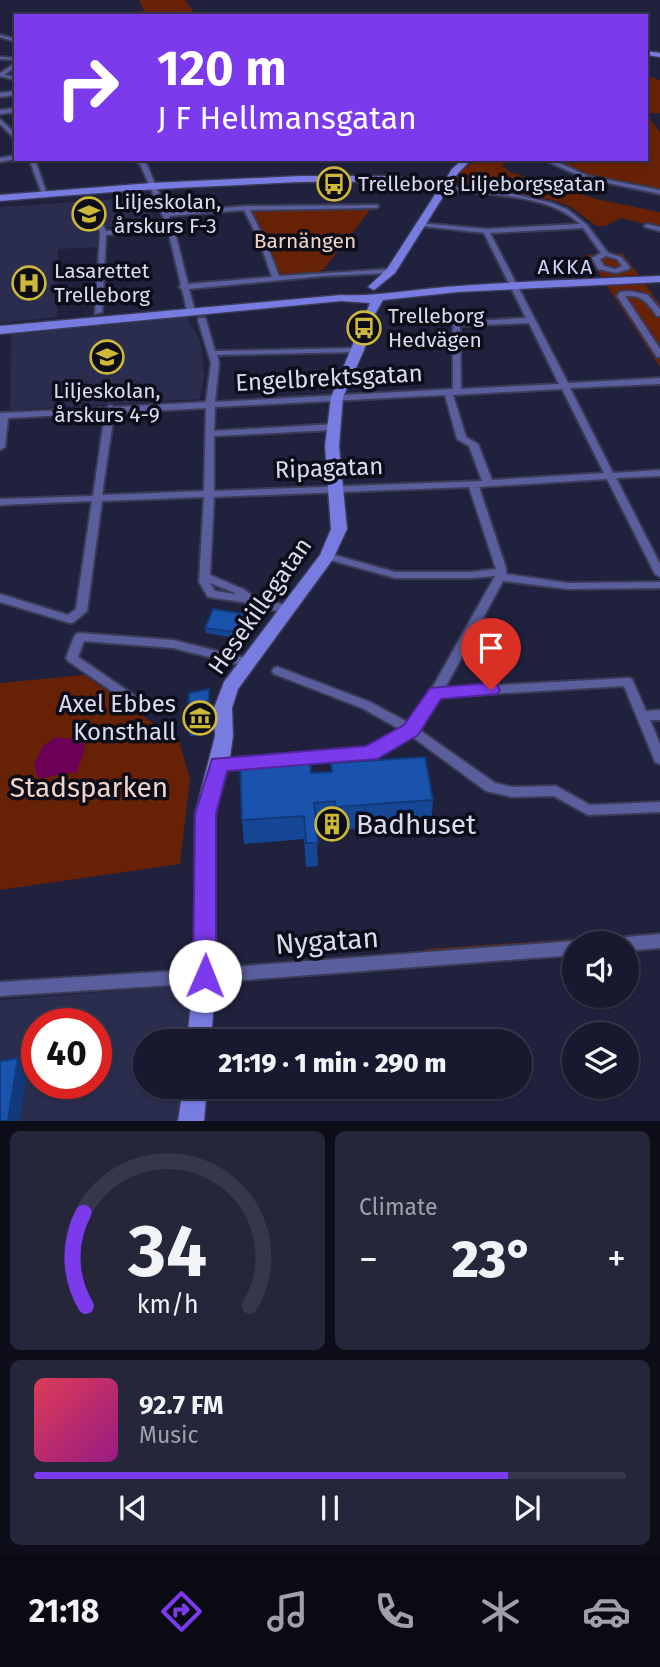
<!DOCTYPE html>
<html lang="en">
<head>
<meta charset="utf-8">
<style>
	:root { --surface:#18192e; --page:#25263a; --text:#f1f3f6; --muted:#9fa0aa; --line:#36384a; --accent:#7c3aed }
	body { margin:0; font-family:"Fira Sans",sans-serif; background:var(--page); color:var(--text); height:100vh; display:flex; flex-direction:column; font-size:26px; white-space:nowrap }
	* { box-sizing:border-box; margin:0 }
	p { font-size:23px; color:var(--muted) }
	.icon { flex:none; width:38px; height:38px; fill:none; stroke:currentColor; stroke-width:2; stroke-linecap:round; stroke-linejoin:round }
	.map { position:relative; height:1121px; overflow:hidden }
	.panel { display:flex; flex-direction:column; gap:10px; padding:10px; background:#0d0e19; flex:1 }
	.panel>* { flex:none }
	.banner { position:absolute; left:14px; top:14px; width:634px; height:147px; border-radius:0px; box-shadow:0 2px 5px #0004,0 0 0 2px var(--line); background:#7c3aed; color:#fff; overflow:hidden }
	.controls { position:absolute; left:562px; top:931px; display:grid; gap:14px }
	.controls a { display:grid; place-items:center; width:77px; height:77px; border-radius:50%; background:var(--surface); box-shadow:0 2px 5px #0004,0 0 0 2px var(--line); font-size:35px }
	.speed { position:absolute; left:21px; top:1008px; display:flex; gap:14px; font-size:35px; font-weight:700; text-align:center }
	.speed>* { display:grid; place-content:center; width:91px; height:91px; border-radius:50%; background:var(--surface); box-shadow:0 2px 5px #0004,0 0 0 2px var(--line); line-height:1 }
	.speed .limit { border:10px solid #d22; background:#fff; color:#111 }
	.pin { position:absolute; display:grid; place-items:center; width:60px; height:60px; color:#fff; margin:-72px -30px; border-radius:50% 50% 50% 0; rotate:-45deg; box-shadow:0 0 7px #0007 }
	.pin .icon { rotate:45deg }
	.me { position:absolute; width:77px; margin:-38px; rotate:1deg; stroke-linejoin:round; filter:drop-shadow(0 0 5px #0008) }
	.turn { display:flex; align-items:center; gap:24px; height:147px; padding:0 28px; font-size:32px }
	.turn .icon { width:91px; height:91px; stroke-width:2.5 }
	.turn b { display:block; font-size:49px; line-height:60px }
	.big { font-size:52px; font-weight:800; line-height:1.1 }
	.panel .tile { flex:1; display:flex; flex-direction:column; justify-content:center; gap:10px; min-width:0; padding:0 24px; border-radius:10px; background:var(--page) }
	.panel .dial { align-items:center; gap:0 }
	.dial svg { height:182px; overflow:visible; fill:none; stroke:var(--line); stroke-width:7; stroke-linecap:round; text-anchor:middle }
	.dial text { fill:var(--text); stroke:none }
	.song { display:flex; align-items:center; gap:21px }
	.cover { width:84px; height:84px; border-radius:10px; background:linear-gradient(135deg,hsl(350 70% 55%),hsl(310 70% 35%)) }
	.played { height:7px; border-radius:4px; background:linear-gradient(90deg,var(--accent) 80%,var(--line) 80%) }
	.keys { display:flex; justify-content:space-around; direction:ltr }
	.heat { display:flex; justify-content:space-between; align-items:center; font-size:38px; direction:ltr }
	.panel .tiles { flex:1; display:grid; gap:10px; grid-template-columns:1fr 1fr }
	.tile:last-child { grid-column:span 2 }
	.trip { position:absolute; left:133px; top:1029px; width:399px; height:70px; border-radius:35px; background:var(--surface); box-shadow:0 2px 5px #0004,0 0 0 2px var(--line); font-weight:800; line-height:70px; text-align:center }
	.tabs { display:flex; height:112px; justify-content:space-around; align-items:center; background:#0a0a12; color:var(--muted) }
	.tabs .icon { width:49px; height:49px }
	.tabs .on { color:var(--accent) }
	.tabs b { font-size:32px; color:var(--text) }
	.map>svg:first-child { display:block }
	.built { fill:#2b2d4e; fill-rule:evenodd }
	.green { fill:#672104 }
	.water { fill:#6c0056 }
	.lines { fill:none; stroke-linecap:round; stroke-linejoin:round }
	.street-casing { stroke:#3a3b56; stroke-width:4 }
	.secondary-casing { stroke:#3a3b56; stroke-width:3 }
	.street { fill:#5a5e9c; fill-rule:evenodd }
	.secondary { fill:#787ce0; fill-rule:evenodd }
	.wall { fill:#164796 }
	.shaded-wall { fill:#123a7a }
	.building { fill:#1953ae; stroke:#123a7a; stroke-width:2 }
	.route { fill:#7c3aed; stroke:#51269a; stroke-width:2 }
	.labels { text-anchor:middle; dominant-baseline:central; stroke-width:7; stroke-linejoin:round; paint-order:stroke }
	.far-poi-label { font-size:21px; fill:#d9dcee; stroke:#0c0d19; text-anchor:start }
	.far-park-label { font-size:21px; fill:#f1d3c8; stroke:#0c0d19 }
	.far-neighbourhood-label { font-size:21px; letter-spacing:2px; fill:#cdd2f6; stroke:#0c0d19 }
	.street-label { font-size:24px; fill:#d9dcee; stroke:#0c0d19 }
	.poi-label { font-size:24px; fill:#d9dcee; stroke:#0c0d19; text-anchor:end }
	.near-park-label { font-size:28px; fill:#f1d3c8; stroke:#0c0d19 }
	.near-poi-label { font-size:28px; fill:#d9dcee; stroke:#0c0d19; text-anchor:start }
	.near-street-label { font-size:28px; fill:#d9dcee; stroke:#0c0d19 }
</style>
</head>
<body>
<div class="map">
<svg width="660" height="1121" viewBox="0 0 660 1121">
	<rect width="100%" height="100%" fill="#20213d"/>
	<path class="built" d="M145,197L155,224L97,228V247L58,249L57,317L0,323V207Z
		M187,317L200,341L204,374L200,399L10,410L11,334Z
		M196,985L190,1041H145V1087H186L183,1121H0V1000ZM37,1024H96V1083H37Z"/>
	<path class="green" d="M139,0H185L196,16H101L144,11Z
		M646,76L660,80V113L647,114L660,133V190C626,186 583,180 554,159H646Z
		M476,159H513L502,166L510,172L600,200L660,212V228L621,218L605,226H596L571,207L553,200L453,182L463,169Z
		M365,207L371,209L324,269L315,274L282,277L279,275L251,211Z
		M622,253L639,275L602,277L586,255Z
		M645,284L660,304V367L607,286Z
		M84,675L179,741L190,779L180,864L0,890V683Z
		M660,933V948C581,937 505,953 427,965L426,949Z"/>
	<path class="water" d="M76,736L82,740L85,749L76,773C62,772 52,778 38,778L34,764L43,746L56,737L67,739Z"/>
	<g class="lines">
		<defs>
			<path id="street" d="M246,15H262L264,16H244Z
				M0,35L16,39V42L0,37Z
				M0,57L16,58V60L0,59Z
				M16,63V66L4,75L16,77V80L0,76V73Z
				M16,91V95L0,97V93Z
				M16,108V112L0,114V110Z
				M0,119L16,134V140L0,124Z
				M16,155V159L0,162V158Z
				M29,159H35L47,195L42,194Z
				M135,159H142L147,165L167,212L246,206L378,205V207L376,208L250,210L265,240L279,276L391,269L395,271L391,273L324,276L189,289L195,311L191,313L187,311L182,289L179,287L181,285L168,230L106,235L102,312L95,314L100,233L96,219H100L106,231L167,226L141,166ZM244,210L259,240L272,277L188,284L174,228L169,216Z
				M542,159H551L588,176L660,190V194L584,178Z
				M445,186L514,194L552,203L567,209L587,225L608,253L621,257L630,267L629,269L616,273L598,269L592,258L601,253L583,228L490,233L568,383L660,378V384L570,388L613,473L660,470V476L616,478L660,564V577L655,574L607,479L479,487L506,568V574L568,583L660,582V588L568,589L503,581L445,688L628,678L632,679L646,711L660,710V720H650L660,744V764L655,762L654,759L624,686L440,697L418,729L495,783L512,787L556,786L590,805L660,802V812L588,815L554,796L512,797L486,791L411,736L399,744L370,758L219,769L214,767L213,764L214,761L219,759L368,748L401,730L362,708L274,674L272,671L274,668L278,667L370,702L409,723L431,690L495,576L471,578H395L323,558L322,556L327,553L395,572H471L496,569L469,487L214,497L210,575L243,589L253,596L291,607L293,610L291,613L287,614L249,603L208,597L199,582L204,497L102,501L87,611L74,622L70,623L0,602V594L68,615L76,609L92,501L0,505V499L93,496L105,413L8,418L5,447L0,450V413L106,408L110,405L114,407L206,402L211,363L198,320L199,318H205L206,320L215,351L358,348L362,350L358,352L217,355L219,363L215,402L453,389V322L526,318L484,233L422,226L419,224L420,223L486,229L580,224C547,192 485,196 443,189V187ZM606,256L617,259L622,266L615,269L604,266L600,259ZM529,323L559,384L461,389L460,326ZM562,389L604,473L492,480L478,444L466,437L453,395ZM445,395L457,439L469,446L482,481L214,491V436L334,430L338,427L334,424L214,431L215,407ZM206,408L204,491L102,495L114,413ZM210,583L235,593V594L215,591Z
				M647,224L660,227V231L645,227L644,226Z
				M630,291L648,295L660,309V316H657C648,303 641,294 625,296L660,349V357H657L617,296L620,292Z
				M80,633L173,640L253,660L255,663L253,666L249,667L173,648L84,641L78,657L150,706L152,709L150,712H142L68,661L66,658L74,637L76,634Z
				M660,934V948L626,951V943H619L621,939L626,937Z
				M574,941L579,943H574V955L205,983L0,996V982L205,969Z"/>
			<path id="secondary" d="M646,51L660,53V57L646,55Z
				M463,159H472L458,173L395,273L374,290L368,287L387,269L438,190C372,178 307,181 241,185C160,188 80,194 0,201V195L152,183L300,176H393L442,185L452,169Z
				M660,276V282L458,292L383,300L375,314L364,350L343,397L339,446L347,529L333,559L238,689L232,708L233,736L229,764L215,814L216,973L211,1041H187L194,973L195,814L215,736L214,708L224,682L320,555L331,529L325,446L331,397L370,303L341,301L0,334V326L341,295C380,297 420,288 459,286C526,281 593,279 660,276Z
				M183,1087H207L204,1121H178Z"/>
		</defs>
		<use href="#street" class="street-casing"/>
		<use href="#secondary" class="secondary-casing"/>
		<use href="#street" class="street"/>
		<use href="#secondary" class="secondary"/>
	</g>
	<path class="wall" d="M244,619L236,638L206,633L205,628Z
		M209,689L210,700V731H204V735L190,736L188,724Z
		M331,763L433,800L431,824L335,830V825L316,826L318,866L306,867L304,839L244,844L242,820L311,773L331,772Z"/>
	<path class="shaded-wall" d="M243,614L244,619L236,638V632Z
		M209,689L210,700V731L208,719Z
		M18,1058L26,1080L20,1121H8Z"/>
	<path class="building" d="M213,609L243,614L236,632L205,628Z
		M209,689L208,719H203V723L188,724L189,693Z
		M425,757L433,800L335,807V801L314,803L318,843H306L304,816L242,820L240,766L310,761L311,773L332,772L331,763Z
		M18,1058L8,1121H0V1061Z"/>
	<path class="route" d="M491,683L497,685L500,690L497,694L441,699L418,735L377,759L227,771L216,814V976L213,984L205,987L197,984L193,976L195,814L212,759L366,746L404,725L430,688Z"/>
	<defs>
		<symbol id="bus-ring" viewBox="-11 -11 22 22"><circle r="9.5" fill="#0c0d19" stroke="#ceb837" stroke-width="1.5"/><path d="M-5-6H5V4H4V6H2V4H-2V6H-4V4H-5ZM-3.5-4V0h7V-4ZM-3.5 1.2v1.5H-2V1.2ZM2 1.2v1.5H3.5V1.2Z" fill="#ceb837"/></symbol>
		<symbol id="school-ring" viewBox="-11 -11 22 22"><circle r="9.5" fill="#0c0d19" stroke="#ceb837" stroke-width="1.5"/><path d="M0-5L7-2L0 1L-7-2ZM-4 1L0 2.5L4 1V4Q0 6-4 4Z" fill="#ceb837"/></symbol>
		<symbol id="hospital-ring" viewBox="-11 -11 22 22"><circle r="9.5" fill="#0c0d19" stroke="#ceb837" stroke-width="1.5"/><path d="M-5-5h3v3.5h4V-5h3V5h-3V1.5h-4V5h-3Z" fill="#ceb837"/></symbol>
		<symbol id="museum-ring" viewBox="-11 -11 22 22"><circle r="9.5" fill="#0c0d19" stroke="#ceb837" stroke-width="1.5"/><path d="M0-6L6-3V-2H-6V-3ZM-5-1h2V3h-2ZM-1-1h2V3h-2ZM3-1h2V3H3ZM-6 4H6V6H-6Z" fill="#ceb837"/></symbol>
		<symbol id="building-ring" viewBox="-11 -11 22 22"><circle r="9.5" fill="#0c0d19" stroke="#ceb837" stroke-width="1.5"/><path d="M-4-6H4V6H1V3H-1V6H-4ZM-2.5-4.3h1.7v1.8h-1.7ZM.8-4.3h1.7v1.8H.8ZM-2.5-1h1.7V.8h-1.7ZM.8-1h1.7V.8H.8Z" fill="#ceb837"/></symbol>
	</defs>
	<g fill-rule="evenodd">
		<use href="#bus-ring" x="315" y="165" width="38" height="38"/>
		<use href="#school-ring" x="70" y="195" width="38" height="38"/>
		<use href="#hospital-ring" x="10" y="264" width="38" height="38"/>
		<use href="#bus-ring" x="345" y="309" width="38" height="38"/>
		<use href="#school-ring" x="88" y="338" width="38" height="38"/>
		<use href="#museum-ring" x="181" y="699" width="38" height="38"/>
		<use href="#building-ring" x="313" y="805" width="38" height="38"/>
	</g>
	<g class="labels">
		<g class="far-poi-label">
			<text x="358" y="184">Trelleborg Liljeborgsgatan</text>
			<text x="114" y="202">Liljeskolan,<tspan x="114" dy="24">årskurs F-3</tspan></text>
			<text x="54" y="271">Lasarettet<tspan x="54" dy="24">Trelleborg</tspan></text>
			<text x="388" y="316">Trelleborg<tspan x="388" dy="24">Hedvägen</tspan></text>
			<text x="107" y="391" text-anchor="middle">Liljeskolan,<tspan x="107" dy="24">årskurs 4-9</tspan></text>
		</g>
		<g class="far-park-label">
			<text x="305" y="241">Barnängen</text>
		</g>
		<g class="far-neighbourhood-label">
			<text x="566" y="267">AKKA</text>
		</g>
		<g class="street-label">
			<text transform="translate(329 378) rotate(-3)">Engelbrektsgatan</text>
			<text transform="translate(329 468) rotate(-2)">Ripagatan</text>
			<text transform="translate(260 606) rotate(-55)">Hesekillegatan</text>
		</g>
		<g class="poi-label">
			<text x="176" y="704">Axel Ebbes<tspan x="176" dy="28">Konsthall</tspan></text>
		</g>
		<g class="near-park-label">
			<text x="89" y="787">Stadsparken</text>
		</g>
		<g class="near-poi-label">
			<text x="356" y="824">Badhuset</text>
		</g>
		<g class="near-street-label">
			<text transform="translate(327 941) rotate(-4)">Nygatan</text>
		</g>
	</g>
</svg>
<div class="controls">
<a><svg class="icon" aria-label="sound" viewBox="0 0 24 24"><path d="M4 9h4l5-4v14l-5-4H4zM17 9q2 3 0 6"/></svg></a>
<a><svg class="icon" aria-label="layers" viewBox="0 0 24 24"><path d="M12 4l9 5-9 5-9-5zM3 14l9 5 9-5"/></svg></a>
</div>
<div class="speed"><div class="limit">40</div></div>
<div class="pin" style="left:491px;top:690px;background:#d93025"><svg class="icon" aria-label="arrive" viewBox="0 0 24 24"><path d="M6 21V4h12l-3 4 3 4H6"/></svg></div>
<svg class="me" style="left:205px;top:976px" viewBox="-20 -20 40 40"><circle r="19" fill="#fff"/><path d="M0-13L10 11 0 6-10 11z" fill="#7c3aed"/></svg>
<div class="trip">21:19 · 1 min · 290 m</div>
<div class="banner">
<div class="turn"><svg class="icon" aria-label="right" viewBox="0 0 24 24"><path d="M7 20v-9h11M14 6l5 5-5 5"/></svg><div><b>120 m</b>J F Hellmansgatan</div></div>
</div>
</div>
<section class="panel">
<div class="tiles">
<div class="tile dial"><svg viewBox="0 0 100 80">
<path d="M14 69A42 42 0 1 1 86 69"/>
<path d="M14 69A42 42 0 0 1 13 28" stroke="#7c3aed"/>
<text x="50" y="56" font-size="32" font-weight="700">34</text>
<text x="50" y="72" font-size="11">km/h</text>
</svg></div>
<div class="tile"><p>Climate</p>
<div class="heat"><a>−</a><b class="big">23°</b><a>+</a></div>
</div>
<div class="tile">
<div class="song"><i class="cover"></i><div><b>92.7 FM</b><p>Music</p></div></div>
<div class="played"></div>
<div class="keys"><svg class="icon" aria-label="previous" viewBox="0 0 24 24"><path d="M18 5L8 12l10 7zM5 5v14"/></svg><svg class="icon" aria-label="pause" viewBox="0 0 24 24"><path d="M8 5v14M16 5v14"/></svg><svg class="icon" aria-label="next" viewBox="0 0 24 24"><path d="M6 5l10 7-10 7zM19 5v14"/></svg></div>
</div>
</div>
</section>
<nav class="tabs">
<b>21:18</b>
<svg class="icon on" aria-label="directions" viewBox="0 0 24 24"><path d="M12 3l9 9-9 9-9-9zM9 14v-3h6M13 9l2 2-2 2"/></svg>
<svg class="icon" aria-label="music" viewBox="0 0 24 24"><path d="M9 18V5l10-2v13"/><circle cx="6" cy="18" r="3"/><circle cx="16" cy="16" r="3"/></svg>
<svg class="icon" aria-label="phone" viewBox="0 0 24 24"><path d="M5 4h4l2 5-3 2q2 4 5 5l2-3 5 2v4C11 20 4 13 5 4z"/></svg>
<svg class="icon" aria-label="climate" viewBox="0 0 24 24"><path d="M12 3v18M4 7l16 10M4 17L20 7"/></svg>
<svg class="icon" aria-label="car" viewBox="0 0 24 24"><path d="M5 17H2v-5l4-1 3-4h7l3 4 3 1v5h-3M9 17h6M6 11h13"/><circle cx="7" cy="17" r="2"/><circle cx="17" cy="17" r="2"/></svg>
</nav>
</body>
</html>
